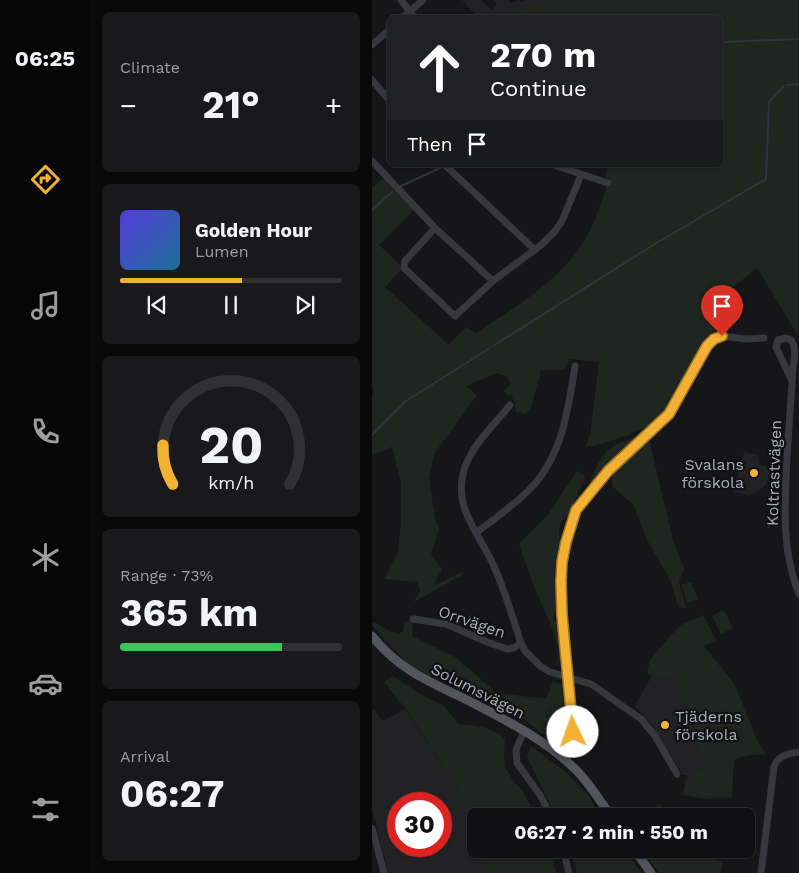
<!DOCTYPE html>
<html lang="en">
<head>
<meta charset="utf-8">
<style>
	:root { --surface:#101012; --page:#19191b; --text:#f1f3f6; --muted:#9c9d9f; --line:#303032; --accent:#f2b134 }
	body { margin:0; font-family:"Work Sans",sans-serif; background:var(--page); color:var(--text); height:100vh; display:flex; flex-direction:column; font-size:19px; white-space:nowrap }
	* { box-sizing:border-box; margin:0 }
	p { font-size:16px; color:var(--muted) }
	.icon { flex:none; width:28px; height:28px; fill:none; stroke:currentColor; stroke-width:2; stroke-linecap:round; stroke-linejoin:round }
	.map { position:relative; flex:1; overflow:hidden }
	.details { display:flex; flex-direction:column; gap:12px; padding:12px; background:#09090a; width:282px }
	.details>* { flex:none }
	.guide { position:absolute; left:15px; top:15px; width:336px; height:152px; border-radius:8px; box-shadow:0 1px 4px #0004,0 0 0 1px var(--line); background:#202124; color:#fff; overflow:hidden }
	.speed { position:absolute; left:15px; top:792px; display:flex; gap:10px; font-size:25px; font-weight:700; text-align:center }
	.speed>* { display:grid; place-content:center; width:65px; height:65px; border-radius:50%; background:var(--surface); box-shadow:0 1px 4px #0004,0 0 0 1px var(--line); line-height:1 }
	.speed .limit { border:8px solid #d22; background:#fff; color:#111 }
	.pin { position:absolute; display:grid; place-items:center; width:42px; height:42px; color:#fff; margin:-51px -21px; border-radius:50% 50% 50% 0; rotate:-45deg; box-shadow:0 0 5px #0007 }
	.pin .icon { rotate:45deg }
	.me { position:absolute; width:55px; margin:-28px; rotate:357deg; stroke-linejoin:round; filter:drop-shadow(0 0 4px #0008) }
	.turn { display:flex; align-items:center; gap:18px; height:105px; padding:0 20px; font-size:22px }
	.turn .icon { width:65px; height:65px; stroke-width:2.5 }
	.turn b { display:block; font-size:35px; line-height:42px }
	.then { display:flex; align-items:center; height:48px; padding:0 20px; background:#0003; gap:10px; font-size:19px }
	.big { font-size:38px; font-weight:700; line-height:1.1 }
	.details .card { flex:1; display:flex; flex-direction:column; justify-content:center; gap:8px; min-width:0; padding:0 18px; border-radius:8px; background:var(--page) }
	.details .dial { align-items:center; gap:0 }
	.dial svg { height:130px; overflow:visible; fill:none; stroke:var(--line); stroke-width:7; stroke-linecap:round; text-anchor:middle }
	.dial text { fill:var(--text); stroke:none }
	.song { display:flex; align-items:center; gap:15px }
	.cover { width:60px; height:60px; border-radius:8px; background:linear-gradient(135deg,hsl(250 70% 55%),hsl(200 70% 35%)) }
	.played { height:5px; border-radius:2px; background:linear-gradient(90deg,var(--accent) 55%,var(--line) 55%) }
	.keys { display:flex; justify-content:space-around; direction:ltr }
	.heat { display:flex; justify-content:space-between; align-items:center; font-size:28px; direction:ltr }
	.charge { height:8px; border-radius:4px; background:linear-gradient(90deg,#34c759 73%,var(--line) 0) }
	.trip { position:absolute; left:95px; top:808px; width:288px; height:50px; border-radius:8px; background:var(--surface); box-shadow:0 1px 4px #0004,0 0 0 1px var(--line); font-weight:700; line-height:50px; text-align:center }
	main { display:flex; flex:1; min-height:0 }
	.menu { display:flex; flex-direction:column; width:90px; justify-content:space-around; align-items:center; background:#060607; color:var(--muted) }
	.menu .icon { width:35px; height:35px }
	.menu .on { color:var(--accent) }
	.menu b { font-size:22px; color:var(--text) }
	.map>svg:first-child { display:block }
	.built { fill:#222225; fill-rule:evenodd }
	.green { fill:#1e261f }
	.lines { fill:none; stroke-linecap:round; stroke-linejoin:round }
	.stream { stroke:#2c353c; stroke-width:2 }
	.minor { stroke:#37383d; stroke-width:7 }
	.major { stroke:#53555c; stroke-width:9 }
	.route-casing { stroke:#9d7322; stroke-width:12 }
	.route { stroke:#f2b134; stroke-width:9 }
	.poi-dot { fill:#f2b134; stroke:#111113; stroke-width:2 }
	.labels { text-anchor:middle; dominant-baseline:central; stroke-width:4.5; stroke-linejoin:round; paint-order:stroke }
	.poi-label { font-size:16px; fill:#a8adb8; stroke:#111113; text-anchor:end }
	.street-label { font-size:16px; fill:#a8adb8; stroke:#111113 }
</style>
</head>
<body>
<main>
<nav class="menu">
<b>06:25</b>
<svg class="icon on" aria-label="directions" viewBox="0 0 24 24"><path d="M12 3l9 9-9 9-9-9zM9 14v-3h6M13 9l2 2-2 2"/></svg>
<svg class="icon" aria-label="music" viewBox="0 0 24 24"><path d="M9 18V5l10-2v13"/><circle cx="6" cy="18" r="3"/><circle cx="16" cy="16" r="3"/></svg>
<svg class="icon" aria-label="phone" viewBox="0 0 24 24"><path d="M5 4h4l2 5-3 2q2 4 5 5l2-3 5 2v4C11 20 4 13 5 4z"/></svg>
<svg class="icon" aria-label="climate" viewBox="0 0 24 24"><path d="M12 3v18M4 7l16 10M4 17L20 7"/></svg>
<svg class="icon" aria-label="car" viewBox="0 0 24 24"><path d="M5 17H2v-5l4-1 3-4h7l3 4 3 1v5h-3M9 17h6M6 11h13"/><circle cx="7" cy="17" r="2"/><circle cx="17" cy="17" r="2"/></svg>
<svg class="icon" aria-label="filters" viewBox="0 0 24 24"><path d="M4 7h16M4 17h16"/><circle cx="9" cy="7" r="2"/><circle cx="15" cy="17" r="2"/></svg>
</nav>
<section class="details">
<div class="card"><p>Climate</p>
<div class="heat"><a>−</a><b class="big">21°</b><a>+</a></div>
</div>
<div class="card">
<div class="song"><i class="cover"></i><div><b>Golden Hour</b><p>Lumen</p></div></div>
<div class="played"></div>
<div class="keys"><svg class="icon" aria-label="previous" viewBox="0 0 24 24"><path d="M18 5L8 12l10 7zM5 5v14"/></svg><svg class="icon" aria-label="pause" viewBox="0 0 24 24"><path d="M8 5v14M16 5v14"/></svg><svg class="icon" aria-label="next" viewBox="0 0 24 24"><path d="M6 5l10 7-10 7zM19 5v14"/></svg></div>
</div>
<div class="card dial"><svg viewBox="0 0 100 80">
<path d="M14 69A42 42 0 1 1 86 69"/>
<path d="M14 69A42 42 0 0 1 8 45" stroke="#f2b134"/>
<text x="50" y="56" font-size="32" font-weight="700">20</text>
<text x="50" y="72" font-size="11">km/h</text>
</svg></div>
<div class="card"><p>Range · 73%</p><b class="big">365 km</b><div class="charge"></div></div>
<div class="card"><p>Arrival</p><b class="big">06:27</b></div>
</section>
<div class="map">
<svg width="427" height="873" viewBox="0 0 427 873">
	<rect width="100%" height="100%" fill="#161618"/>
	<path class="built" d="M90,0H109L119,10L125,5L122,0H137L138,3L148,0L149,2L153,0H271L264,18L105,17Z
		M372,452L386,455L388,465L396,467L398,471L394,485L385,492L376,495L362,492Z
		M279,677L301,680L311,690L333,767L316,776L311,775L280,726L263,706Z
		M2,709L11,721L33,709L98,808L104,829V849H109L115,873H16L0,809V710ZM26,804H69V846H26Z"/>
	<path class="green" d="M174,0H426V336L385,268L349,297L342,313L344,330C338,338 331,346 325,355C313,374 307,400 291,416C277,429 233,445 213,447L218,435L227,362L198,359L192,370H169L160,405L154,414L144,412L143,404L139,395H135L132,391L139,384L135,377L125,373L94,386L105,395L62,454L57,478L63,519L67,529L59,554L70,569L61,586L88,573L92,574L42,602L48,590L45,582L12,579L26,552L29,521V484L20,447L0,455V394L2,393L0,387V188L11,178L42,210L7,245L28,265L29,270L13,287L77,345L94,327L104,333C146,305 195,277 218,230C225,217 229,201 235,186L233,179L236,165H349V18L128,17Z
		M274,432L221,484L218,481C232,445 240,447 274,432Z
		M274,439H277L301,540L312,569L307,581L314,608H307L298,580L275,540L261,504L240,486V475Z
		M205,471L212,475L213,479L196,515L189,522L187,530L188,542L182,572L186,607L182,615V621L188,622L191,655L184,667L187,653L181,630L160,582L147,544L175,516Z
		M319,582L326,599L315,603L309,585Z
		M352,610L361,628L349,634L340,616Z
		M331,615L344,640L332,646L363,685L386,742L394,754C382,755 372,754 362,761L360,797L335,799L311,795L314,777L333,767L311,691L301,680L279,677L275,672L278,660L297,637L310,624Z
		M33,622H41L40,636L83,657L125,693L174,699L181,681L190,684C192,701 200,728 189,743L181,741L151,719L134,710L126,708L86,690L85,683L70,675L66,680C55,675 30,664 26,652L20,648L1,626V623H4L17,631L27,634L31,631Z
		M21,676L48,694L72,706L86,724C104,726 120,726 133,739L132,752L133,767L142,782L151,791L163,816H104V829L98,808L33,708L12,682Z
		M159,746L194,772L215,794L230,816H184L155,757Z
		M288,804L295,816H267Z
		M109,849H177L184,873H115Z
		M198,849H252L270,873H205Z
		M269,849H321L351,863L349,873H287Z"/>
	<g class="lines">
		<path class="stream" d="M349,42L427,39
			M414,85L427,84
			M29,186L70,167
			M0,210L20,192
			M288,241L394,179L397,102L411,87
			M121,346L286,242
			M0,435L34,401L118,348"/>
		<path class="minor" d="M29,0L43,18
			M30,18L51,0
			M0,45L18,29
			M0,80L18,101
			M0,161L63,228L121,281
			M73,165L163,250
			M182,165L236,183
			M63,228L33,261L32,268L83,316L121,281L169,245L183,231L190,221L209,175
			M420,381L404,347L406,340L414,338L419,340C425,347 422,359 421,368C419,397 417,427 415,457C413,504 409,549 427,594
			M138,405C124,423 104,441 95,462C76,507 109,533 124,571C134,594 141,619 149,643L153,651L168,666L178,672L219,684L269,719L283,736L305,774
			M104,533C121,520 139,507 155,492C190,459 196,411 203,366
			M41,619L74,624L115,642L135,649L142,648L149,643
			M152,731L144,750L145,763L168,795L179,816
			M189,756L198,745L201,731L191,615L189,581L190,562L194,542L205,507L236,471L297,414L323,366L335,346L342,339L350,336L374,339L392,338
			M0,828L12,873
			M191,849L197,873
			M389,873L402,767C406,755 415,754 427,752"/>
		<path class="major" d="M0,636C31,674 62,683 103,704C137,722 175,741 202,768C217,782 227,800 239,816
			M262,849L279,873"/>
	</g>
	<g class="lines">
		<defs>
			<path id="route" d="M201,732L190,615L189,581L190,562L194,542L204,510L236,471L297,414L335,346L342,339L350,336"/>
		</defs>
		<use href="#route" class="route-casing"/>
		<use href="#route" class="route"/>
	</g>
	<g class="poi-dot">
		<circle cx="382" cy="473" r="5"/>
		<circle cx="293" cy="725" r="5"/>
	</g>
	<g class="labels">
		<g class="poi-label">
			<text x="372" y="464">Svalans<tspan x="372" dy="18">förskola</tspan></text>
			<text x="303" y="716" text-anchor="start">Tjäderns<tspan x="303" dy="18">förskola</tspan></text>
		</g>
		<g class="street-label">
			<text transform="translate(402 473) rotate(-88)">Koltrastvägen</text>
			<text transform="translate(100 622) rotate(19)">Orrvägen</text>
			<text transform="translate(106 691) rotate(27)">Solumsvägen</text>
		</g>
	</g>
</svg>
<div class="speed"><div class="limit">30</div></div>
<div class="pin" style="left:350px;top:336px;background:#d93025"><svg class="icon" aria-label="arrive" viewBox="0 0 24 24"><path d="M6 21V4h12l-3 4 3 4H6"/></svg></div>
<svg class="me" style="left:201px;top:732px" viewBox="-20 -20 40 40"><circle r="19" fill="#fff"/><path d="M0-13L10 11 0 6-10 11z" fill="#f2b134"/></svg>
<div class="trip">06:27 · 2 min · 550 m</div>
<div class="guide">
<div class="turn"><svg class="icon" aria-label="ahead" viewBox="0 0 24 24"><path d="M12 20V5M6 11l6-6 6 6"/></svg><div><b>270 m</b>Continue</div></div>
<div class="then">Then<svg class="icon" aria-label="arrive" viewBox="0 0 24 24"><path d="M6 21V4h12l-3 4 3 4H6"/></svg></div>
</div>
</div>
</main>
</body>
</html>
